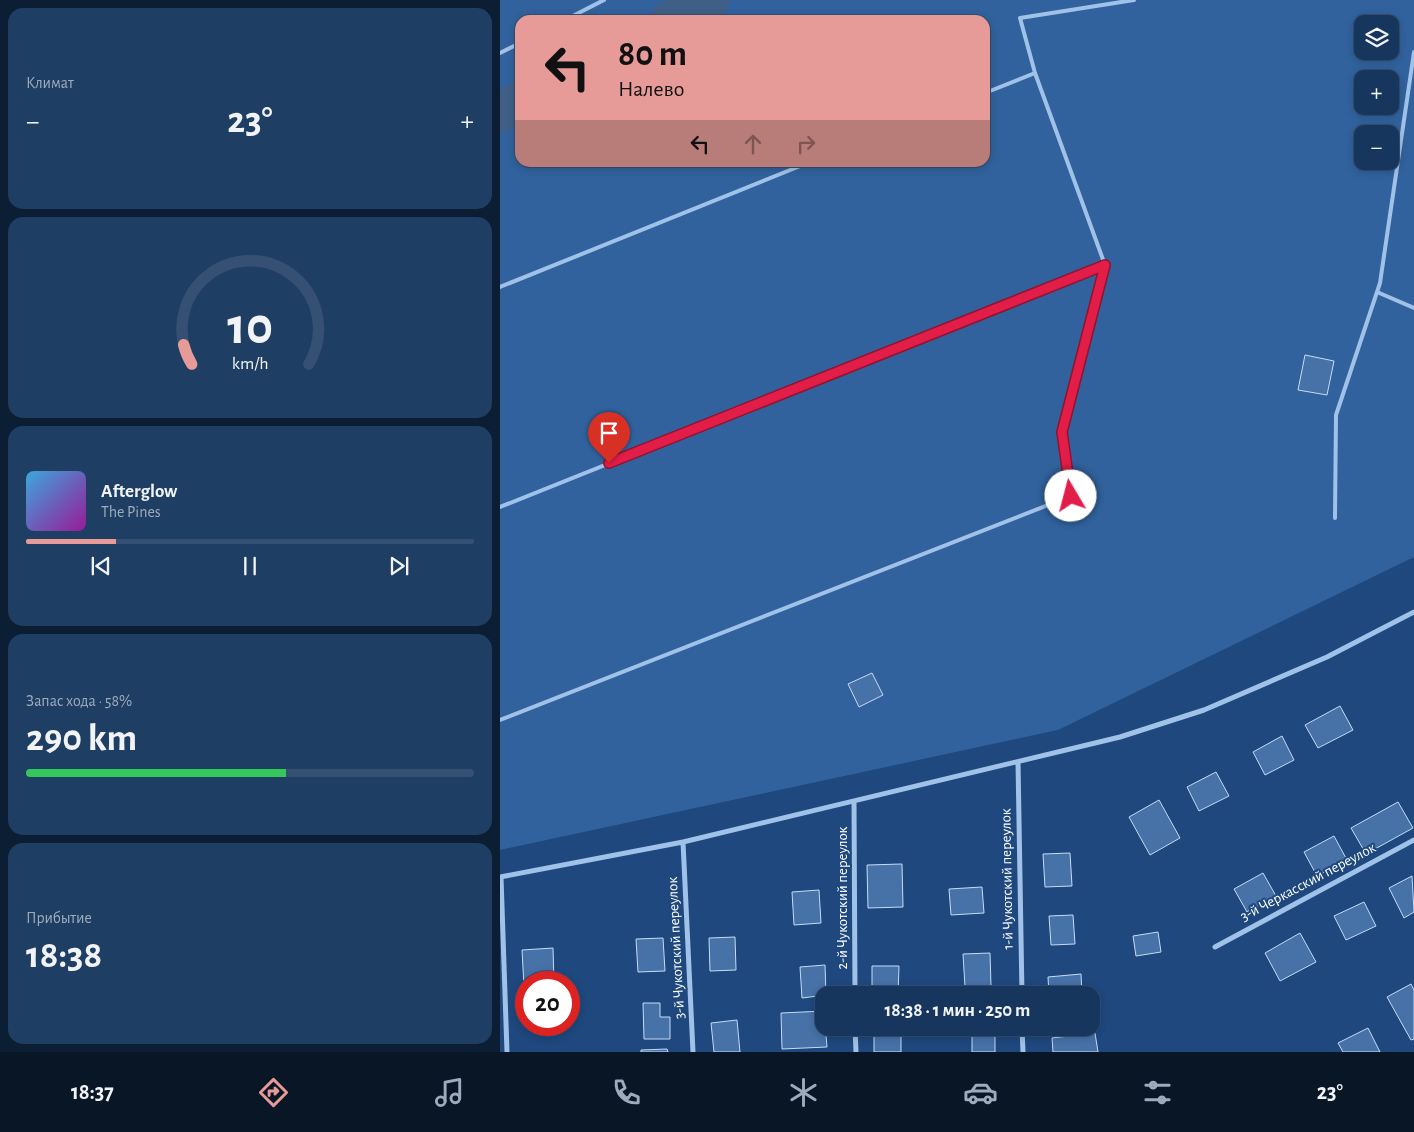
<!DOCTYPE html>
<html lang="ru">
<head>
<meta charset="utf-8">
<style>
	:root { --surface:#16365e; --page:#1f3e64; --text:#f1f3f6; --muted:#9eabbc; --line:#355073; --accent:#e69b98 }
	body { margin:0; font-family:"Alegreya Sans",sans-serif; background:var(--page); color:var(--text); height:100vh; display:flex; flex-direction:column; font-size:19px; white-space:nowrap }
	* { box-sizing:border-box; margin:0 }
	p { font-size:16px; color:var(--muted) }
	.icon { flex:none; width:28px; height:28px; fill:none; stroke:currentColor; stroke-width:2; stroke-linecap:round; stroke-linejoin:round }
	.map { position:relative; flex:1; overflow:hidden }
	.side { display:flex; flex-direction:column; gap:8px; padding:8px; background:#0c1e34; width:500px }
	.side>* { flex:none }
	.guide { position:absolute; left:15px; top:15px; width:475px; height:152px; border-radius:15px; box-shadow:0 2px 8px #0003,0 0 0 1px var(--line); background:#e69b98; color:#111; overflow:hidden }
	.fabs { position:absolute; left:854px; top:15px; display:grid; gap:10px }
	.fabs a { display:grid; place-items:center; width:45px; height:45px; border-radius:10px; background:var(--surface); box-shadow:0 2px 8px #0003,0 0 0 1px var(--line); font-size:25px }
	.speed { position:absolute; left:15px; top:971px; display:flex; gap:10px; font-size:25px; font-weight:700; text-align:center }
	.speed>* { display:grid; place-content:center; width:65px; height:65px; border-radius:50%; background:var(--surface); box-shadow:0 2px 8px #0003,0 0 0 1px var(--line); line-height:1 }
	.speed .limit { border:8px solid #d22; background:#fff; color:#111 }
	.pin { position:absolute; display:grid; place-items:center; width:42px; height:42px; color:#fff; margin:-51px -21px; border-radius:50% 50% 50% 0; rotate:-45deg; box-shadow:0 0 5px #0007 }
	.pin .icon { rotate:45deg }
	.me { position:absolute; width:55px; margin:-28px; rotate:352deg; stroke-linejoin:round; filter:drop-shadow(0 0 4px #0008) }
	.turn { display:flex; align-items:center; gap:18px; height:105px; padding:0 20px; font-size:22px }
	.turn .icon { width:65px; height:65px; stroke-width:2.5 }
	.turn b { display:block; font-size:35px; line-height:42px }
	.lanes { display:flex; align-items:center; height:48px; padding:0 20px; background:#0003; justify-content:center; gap:25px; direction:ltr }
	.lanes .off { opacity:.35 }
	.big { font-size:38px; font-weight:700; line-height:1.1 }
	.side .tile { flex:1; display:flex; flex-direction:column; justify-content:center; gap:8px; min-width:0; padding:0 18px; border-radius:15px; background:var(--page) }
	.side .dial { align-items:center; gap:0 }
	.dial svg { height:130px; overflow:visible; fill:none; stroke:var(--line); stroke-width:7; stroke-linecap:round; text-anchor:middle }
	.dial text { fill:var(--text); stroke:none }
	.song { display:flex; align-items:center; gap:15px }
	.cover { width:60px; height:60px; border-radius:8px; background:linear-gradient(135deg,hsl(200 70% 55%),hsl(300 70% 35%)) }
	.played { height:5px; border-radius:2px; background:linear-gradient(90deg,var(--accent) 20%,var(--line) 20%) }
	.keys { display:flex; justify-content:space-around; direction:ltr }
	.heat { display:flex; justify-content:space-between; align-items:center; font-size:28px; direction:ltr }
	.charge { height:8px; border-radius:4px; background:linear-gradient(90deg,#34c759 58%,var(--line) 0) }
	.trip { position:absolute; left:315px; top:986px; width:285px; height:50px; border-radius:15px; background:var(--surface); box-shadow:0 2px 8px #0003,0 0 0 1px var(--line); font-weight:700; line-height:50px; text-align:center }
	.tabs { display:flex; height:80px; justify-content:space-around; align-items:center; background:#091626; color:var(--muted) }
	.tabs .icon { width:35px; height:35px }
	.tabs .on { color:var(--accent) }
	.tabs b { font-size:22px; color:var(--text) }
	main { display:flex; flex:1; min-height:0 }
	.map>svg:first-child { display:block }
	.green { fill:#31629d; fill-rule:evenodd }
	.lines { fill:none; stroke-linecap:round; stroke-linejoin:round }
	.river { stroke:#3f5f86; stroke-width:38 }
	.building { fill:#4672a8; stroke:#c5dcf6 }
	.lane { stroke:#a1c2e8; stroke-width:4 }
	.street { stroke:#a1c2e8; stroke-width:5 }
	.route-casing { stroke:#92132f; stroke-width:12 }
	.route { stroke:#e11d48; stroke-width:9 }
	.labels { text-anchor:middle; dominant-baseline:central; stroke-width:4; stroke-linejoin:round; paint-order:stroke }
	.street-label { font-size:15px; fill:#fff; stroke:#1e487e }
</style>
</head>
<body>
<main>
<section class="side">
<div class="tile"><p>Климат</p>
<div class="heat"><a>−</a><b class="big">23°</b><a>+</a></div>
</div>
<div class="tile dial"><svg viewBox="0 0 100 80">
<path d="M14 69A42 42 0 1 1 86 69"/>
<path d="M14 69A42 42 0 0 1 9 57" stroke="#e69b98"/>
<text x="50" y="56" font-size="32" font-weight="700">10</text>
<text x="50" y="72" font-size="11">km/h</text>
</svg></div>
<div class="tile">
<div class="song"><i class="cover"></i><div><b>Afterglow</b><p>The Pines</p></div></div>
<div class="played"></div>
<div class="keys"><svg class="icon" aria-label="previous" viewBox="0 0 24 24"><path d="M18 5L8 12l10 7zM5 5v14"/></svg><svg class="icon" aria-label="pause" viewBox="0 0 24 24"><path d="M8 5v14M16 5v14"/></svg><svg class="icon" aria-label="next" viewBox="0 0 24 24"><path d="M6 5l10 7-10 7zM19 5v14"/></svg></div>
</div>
<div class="tile"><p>Запас хода · 58%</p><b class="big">290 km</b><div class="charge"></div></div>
<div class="tile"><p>Прибытие</p><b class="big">18:38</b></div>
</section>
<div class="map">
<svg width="914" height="1052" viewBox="0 0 914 1052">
	<rect width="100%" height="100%" fill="#1e487e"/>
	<path class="green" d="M0,0H914V557L558,730L0,850ZM20,20H485V162H20ZM862,24H890V51H862ZM862,79H890V106H862ZM862,134H890V161H862Z"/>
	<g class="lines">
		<path class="river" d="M169,20L210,0
			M0,113L20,100"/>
	</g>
	<path class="building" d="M805,355L834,361L827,395L798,390Z
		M372,673L383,695L359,707L348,684Z
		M840,706L853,730L818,748L805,725Z
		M782,736L794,760L765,775L753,752Z
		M716,772L729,796L699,811L687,787Z
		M659,800L680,838L650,855L629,817Z
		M898,802L913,828L866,854L851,828Z
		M834,836L847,860L817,876L804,852Z
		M570,853L572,886L545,887L543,854Z
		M402,864L403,907L368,908L367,865Z
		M763,873L776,896L747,912L734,889Z
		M912,876L914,912L904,918L889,888Z
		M482,887L484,913L451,915L449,889Z
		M319,890L321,923L294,925L292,892Z
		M864,902L876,926L846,940L834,916Z
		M573,915L575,944L551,945L549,916Z
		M658,932L661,952L636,956L633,936Z
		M800,933L816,962L780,981L765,953Z
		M235,937L236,970L210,971L209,938Z
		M163,938L165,971L138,972L136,939Z
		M53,948L54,982H26V987H24L22,950Z
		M490,953L491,986L465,987L463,954Z
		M325,965L326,995L302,998L300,967Z
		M372,966H399L398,995H372Z
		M581,974L582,995H549L548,977Z
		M911,984L914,990V1039L911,1040L887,997Z
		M143,1003H160V1017H170V1039H144Z
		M324,1011L327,1047L282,1049L281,1013Z
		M237,1020L240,1052H214L211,1023Z
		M374,1028H401V1052H374Z
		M868,1028L880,1052H843L838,1043Z
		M472,1029H495V1052H472Z
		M595,1033L598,1052H553L552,1038Z
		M167,1049L168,1052H141V1050Z"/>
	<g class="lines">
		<path class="lane" d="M65,20L104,0
			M0,53L20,43
			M485,93L535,73
			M0,287L310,162
			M877,292L914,308
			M0,507L605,265
			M835,518L836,415L880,283L914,52
			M0,720L571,496L562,432L605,265L535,73L520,18L634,0"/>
		<path class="street" d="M518,762L522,995
			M354,801L355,995
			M183,842L193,1052
			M0,877L183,842L620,737L704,710L827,657L914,612
			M1,877L7,1052
			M715,947L914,840
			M355,1028L356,1052
			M522,1028L523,1052"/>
	</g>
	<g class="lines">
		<defs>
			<path id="route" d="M109,463L605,265L562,432L571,496"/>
		</defs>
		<use href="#route" class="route-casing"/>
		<use href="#route" class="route"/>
	</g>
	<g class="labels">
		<g class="street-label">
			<text transform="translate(507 879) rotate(-91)">1-й Чукотский переулок</text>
			<text transform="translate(808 882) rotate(-28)">3-й Черкасский переулок</text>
			<text transform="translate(342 898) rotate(-90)">2-й Чукотский переулок</text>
			<text transform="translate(176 948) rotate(-93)">3-й Чукотский переулок</text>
		</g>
	</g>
</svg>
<div class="fabs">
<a><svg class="icon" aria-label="layers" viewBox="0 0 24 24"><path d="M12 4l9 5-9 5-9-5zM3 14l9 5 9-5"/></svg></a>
<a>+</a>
<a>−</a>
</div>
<div class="speed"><div class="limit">20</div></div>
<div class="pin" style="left:109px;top:463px;background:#d93025"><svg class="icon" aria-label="arrive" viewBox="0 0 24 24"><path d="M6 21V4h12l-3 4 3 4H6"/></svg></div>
<svg class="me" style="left:571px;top:496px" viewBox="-20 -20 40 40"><circle r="19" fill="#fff"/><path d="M0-13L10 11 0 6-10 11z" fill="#e11d48"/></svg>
<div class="trip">18:38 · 1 мин · 250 m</div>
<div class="guide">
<div class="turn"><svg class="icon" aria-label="left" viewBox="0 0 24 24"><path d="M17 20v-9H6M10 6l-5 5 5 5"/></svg><div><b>80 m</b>Налево</div></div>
<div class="lanes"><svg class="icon" aria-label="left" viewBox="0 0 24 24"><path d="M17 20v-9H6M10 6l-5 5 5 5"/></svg><svg class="icon off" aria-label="ahead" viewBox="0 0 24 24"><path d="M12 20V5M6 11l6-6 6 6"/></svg><svg class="icon off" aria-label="right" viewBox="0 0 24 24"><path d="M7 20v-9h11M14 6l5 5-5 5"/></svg></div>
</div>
</div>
</main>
<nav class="tabs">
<b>18:37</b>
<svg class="icon on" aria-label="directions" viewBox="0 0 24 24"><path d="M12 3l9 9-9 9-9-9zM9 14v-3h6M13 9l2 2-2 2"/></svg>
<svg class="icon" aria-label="music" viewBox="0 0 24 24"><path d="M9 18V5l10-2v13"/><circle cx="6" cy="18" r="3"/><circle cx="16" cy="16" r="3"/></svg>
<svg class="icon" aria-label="phone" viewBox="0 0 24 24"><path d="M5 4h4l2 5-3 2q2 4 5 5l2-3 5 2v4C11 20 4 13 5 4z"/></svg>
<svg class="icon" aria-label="climate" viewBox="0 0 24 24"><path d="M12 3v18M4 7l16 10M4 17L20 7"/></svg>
<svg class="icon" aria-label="car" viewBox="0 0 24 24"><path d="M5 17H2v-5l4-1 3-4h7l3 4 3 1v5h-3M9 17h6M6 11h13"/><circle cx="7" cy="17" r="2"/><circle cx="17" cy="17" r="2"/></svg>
<svg class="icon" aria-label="filters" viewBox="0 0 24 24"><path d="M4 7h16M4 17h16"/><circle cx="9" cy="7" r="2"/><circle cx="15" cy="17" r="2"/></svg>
<b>23°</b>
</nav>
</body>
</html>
